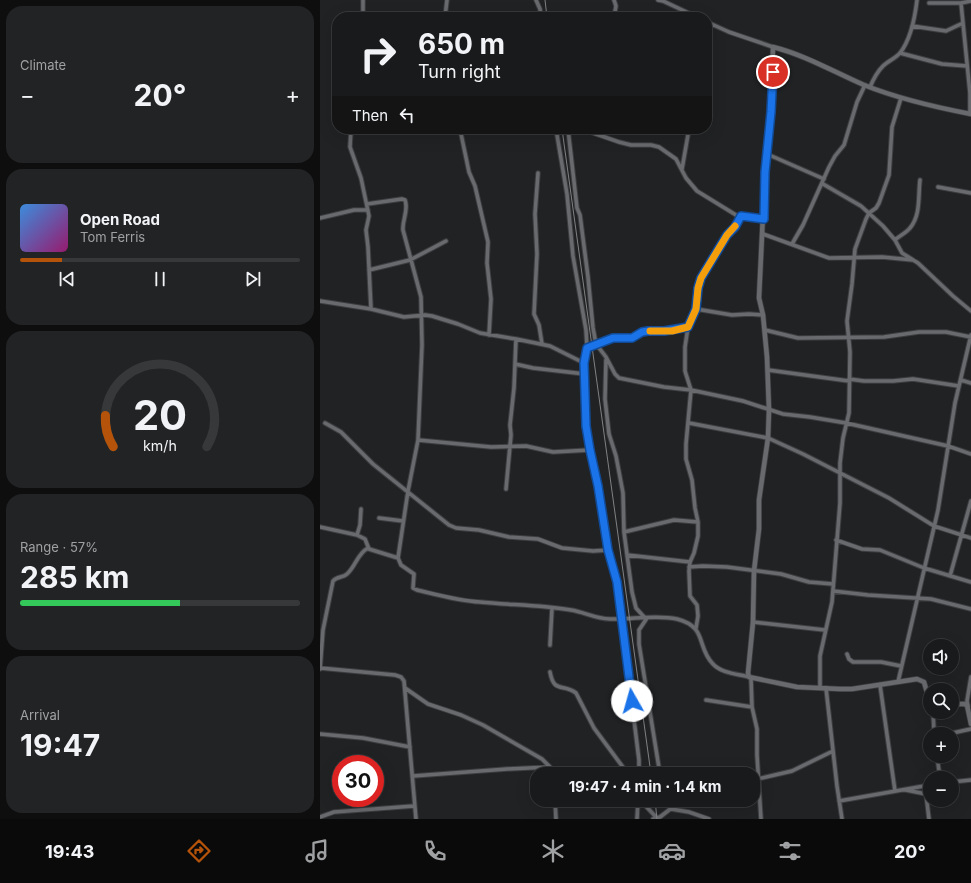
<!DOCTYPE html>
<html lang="en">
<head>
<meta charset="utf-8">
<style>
	:root { --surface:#191a1b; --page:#222324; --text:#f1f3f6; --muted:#9fa1a3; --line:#37383a; --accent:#b45309 }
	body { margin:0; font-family:Inter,sans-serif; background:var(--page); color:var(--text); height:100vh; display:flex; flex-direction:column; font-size:15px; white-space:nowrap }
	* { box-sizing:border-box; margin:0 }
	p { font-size:13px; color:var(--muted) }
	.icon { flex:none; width:22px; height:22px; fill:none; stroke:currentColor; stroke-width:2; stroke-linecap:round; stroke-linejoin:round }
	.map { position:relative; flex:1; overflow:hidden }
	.sheet { display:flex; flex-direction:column; gap:6px; padding:6px; background:#0e0e0f; width:320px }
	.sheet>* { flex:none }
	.hud { position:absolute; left:12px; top:12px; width:380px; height:122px; border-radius:16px; box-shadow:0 4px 16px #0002,0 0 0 1px var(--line); background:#191a1b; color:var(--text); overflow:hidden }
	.controls { position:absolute; left:603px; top:639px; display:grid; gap:8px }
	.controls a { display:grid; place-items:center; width:36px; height:36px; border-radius:50%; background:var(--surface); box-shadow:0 4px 16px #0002,0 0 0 1px var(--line); font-size:20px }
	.speed { position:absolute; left:12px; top:755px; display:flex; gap:8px; font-size:20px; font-weight:700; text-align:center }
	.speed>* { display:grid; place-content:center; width:52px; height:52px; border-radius:50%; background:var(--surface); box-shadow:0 4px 16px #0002,0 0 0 1px var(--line); line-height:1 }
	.speed .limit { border:6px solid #d22; background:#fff; color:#111 }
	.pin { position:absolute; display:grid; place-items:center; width:34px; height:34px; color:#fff; margin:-17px; border:2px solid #fff; border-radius:50%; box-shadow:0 1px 4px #0007 }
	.me { position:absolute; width:44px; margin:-22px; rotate:353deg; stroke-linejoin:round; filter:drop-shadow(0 0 3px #0008) }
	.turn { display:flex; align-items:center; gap:14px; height:84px; padding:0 20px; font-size:18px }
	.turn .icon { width:52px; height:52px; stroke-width:2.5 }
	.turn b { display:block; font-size:28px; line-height:34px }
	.then { display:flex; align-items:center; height:38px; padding:0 20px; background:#0003; gap:8px; font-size:15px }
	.big { font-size:30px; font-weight:700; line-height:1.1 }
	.sheet .tile { flex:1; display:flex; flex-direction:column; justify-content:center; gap:6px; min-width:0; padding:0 14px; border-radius:16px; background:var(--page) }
	.sheet .dial { align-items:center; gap:0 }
	.dial svg { height:104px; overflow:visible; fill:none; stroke:var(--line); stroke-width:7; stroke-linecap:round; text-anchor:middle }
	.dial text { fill:var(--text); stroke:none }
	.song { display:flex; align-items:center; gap:12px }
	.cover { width:48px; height:48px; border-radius:6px; background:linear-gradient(135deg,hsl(210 70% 55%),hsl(320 70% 35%)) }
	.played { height:4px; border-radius:2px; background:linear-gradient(90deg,var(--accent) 15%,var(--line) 15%) }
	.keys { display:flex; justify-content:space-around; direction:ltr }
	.heat { display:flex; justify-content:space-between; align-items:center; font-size:22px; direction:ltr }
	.charge { height:6px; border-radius:3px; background:linear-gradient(90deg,#34c759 57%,var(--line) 0) }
	.trip { position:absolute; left:210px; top:767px; width:230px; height:40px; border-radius:16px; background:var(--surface); box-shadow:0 4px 16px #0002,0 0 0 1px var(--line); font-weight:700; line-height:40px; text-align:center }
	.dock { display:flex; height:64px; justify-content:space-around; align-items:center; background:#0a0a0b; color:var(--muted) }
	.dock .icon { width:28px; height:28px }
	.dock .active { color:var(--accent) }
	.dock b { font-size:18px; color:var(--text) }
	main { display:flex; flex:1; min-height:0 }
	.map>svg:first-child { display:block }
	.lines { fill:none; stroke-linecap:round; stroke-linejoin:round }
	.minor-casing { stroke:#3c3e40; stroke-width:5.5 }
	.tertiary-casing { stroke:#3c3e40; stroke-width:6 }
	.minor { stroke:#686a6d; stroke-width:3.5 }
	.tertiary { stroke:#686a6d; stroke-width:4.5 }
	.rail { stroke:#818283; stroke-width:1 }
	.route-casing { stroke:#114b97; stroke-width:10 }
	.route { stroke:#1a73e8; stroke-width:7 }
	.slow { stroke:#f59e0b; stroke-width:7 }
</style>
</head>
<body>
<main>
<section class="sheet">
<div class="tile"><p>Climate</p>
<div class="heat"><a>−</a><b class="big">20°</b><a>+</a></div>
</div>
<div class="tile">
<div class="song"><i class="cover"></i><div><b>Open Road</b><p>Tom Ferris</p></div></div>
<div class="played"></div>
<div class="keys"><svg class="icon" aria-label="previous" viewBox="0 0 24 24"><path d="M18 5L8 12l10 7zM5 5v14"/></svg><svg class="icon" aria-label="pause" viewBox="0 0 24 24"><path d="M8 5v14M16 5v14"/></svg><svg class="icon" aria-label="next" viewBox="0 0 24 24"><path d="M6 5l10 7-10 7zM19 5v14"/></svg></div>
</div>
<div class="tile dial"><svg viewBox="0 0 100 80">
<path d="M14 69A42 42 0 1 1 86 69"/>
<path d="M14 69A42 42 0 0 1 8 45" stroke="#b45309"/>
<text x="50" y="56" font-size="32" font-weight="700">20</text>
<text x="50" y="72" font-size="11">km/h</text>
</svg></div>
<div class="tile"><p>Range · 57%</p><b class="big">285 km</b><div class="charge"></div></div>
<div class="tile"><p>Arrival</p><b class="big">19:47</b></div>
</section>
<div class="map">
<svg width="651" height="819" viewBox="0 0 651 819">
	<rect width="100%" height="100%" fill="#212224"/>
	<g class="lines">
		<defs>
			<path id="minor" d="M43,0V17
				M216,0L220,9L221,17
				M338,0L343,1L377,17
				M609,3H641L651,1
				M641,3L650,93V114
				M125,17L127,0
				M294,17L296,6L294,0
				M387,22L409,32L453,47
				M592,26L626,31L643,23
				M387,40L391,24
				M580,53L622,64L647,66
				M550,87C553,80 557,72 563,66C568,61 576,58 580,53C591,39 595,17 597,0
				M31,129L30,147L41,178L49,216L46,230L48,247L51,309
				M140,129L149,172L155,186L168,242L167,263L171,299L169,335
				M236,129L247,194L253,256L266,330L267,347L264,363L266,426L270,450L278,486L289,550L297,582L319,760V774
				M248,129L257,208L260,215L268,277L273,328L276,344L286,357L295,374L299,378L344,387L371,390L423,401L463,414L490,417L526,423L628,446L651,454
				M269,129L273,133L299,142L311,145H331L339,147L356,159L366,178L377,191L416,215L444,219
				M447,154L504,179
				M362,169L369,129
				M218,173L215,214L217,254L214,314L219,325L222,344
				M503,184L541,206L563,226L575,240L582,253L598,263L633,296L651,311
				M618,187L651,193
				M47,204L82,199L85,200C89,210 82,220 83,230L101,297L102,345L98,440L88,491L78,558L81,565L94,574L93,588L97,590C118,595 139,601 160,602C190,605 221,605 251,610C264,612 276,619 290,619C311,620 335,614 357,619C388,627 376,647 393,664C401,673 418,674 429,677
				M0,218L34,210H48
				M443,234L509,258L562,257L593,260
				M575,240C579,236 586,233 590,228C601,215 598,196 600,180
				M472,244L483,225L509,167L515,156L524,145L537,102L545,85
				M49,270L90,260L126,241
				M0,301L51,309L84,317L105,315L112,316L138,324L160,333L196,339L230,346L264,363
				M376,309L412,315L429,314L443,315
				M445,330L478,338L564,337L599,332H626L651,337
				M267,347L293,338H312L322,332L328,331H352L368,327
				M286,360L285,399L289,434L296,456L303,493L304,532L312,592L316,608L325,618
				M195,364L213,368L265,374
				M448,370L529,381
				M529,379L544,381H573L593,379L639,386
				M641,380L651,383
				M5,423L21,432L53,464L129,525L136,528L159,530L189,537L218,539L242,548L273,551L289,550
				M369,423L448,438L483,454L569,498L614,526L651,538
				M98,440L171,447L206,446L233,452L270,450
				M186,489L191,435L190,425L194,388L196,339
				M59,518L83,521
				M0,527L37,535L45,539L49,549L78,558
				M304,532L354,520L378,522
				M37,535L40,525L41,509
				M516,540L542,549L560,550L604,568L651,582
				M307,555L370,562
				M369,567L383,566L407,567L461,574L489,582L513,584
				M630,576L651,501
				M513,591L548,595L611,599L651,609
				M327,618L319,630V644L340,774
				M433,622L505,630
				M376,628L378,616L377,605L370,596L369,571L370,562L374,553L378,536V522L375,508L372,480L366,459V444L371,390L365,371V347L368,327L376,309L378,283L381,278L407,235L415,227L421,216
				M230,645L232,608
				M527,654L529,659L533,662H561L581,666
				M0,668L75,675L81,677L84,681L96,819
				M0,669L3,630L13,581C17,576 23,578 27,574C36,566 37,554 48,548
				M230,672C234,694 243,683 256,693L274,728L308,774
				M431,678L432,707L437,729V755L441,819
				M578,682L618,510L635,403L651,335
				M560,685L575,791
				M85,688L108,704L141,715L163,725L222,759L230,767L232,774
				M500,688V656L512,602L520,503V463L523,438L529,413L530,352L527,321L532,284L535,249L546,219L549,213L556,208L559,203L569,175L572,127L581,98
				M506,688L517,786L522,819
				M386,700L432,707
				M648,706L647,701L651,677
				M613,712L614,731L617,734
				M0,734L43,738L90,747
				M628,734L651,729
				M617,756L620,778
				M93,776L187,769L230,767
				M433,780L472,771L513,751
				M632,782L651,780
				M586,790L606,794L609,819
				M235,800L236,819
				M320,800L337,818
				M348,800L351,809L369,812L389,819
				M519,801L610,785
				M0,817L14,812L94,806
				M317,819L318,800
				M333,819L340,817L362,800"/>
			<path id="tertiary" d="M610,702L604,682L597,679L532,689H520L477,687L429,677L428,673L433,622L434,571L439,529V500L448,438L449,410L447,357L443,315L439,298L445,172L451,112L453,47C485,55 514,72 544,85C579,99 614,107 651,114
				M632,704H644L647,705L651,724"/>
		</defs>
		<use href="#minor" class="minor-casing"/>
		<use href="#tertiary" class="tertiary-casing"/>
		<use href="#minor" class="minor"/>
		<use href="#tertiary" class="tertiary"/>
		<path class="rail" d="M225,0L227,17
			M242,129L331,774
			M335,800L337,819"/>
	</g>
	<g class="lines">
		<defs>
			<path id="route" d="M312,701L297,582L288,550L278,486L270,450L266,426L264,363L267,348L293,338H312L322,332L328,331H344L368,327L376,309L378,288L381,278L407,235L415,227L421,216L444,219L445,172L451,112L453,72"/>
		</defs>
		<use href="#route" class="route-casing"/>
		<use href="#route" class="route"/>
		<path class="slow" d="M330,331H352L368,327L376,309L378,288L381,278L407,235L415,226"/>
	</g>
</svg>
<div class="controls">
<a><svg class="icon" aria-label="sound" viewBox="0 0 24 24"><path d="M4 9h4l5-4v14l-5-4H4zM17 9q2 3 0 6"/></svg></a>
<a><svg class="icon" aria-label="search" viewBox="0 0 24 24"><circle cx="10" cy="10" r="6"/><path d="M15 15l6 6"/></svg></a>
<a>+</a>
<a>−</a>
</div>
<div class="speed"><div class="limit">30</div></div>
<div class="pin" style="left:453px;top:72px;background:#d93025"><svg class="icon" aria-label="arrive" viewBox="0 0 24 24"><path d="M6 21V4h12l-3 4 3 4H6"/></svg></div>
<svg class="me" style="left:312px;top:701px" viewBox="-20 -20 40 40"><circle r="19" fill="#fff"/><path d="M0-13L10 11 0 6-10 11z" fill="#1a73e8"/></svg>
<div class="trip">19:47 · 4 min · 1.4 km</div>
<div class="hud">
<div class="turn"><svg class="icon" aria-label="right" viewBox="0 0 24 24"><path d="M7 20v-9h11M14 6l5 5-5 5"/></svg><div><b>650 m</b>Turn right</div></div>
<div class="then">Then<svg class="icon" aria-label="left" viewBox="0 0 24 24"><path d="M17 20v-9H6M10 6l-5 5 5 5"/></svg></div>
</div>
</div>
</main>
<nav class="dock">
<b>19:43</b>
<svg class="icon active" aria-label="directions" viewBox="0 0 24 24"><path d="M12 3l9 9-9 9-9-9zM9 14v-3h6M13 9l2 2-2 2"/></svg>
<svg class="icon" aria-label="music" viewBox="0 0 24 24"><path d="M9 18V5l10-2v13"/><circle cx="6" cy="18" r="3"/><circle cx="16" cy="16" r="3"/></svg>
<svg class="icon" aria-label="phone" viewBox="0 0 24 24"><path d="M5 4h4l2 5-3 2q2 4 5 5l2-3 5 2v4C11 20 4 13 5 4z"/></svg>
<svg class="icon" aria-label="climate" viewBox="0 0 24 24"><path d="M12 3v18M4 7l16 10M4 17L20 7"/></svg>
<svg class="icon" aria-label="car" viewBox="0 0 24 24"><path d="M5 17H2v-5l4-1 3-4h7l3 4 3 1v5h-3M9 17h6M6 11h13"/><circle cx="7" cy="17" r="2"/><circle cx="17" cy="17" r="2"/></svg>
<svg class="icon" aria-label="filters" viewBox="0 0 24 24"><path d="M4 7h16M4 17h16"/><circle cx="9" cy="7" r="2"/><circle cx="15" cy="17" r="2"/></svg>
<b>20°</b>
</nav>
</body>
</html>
